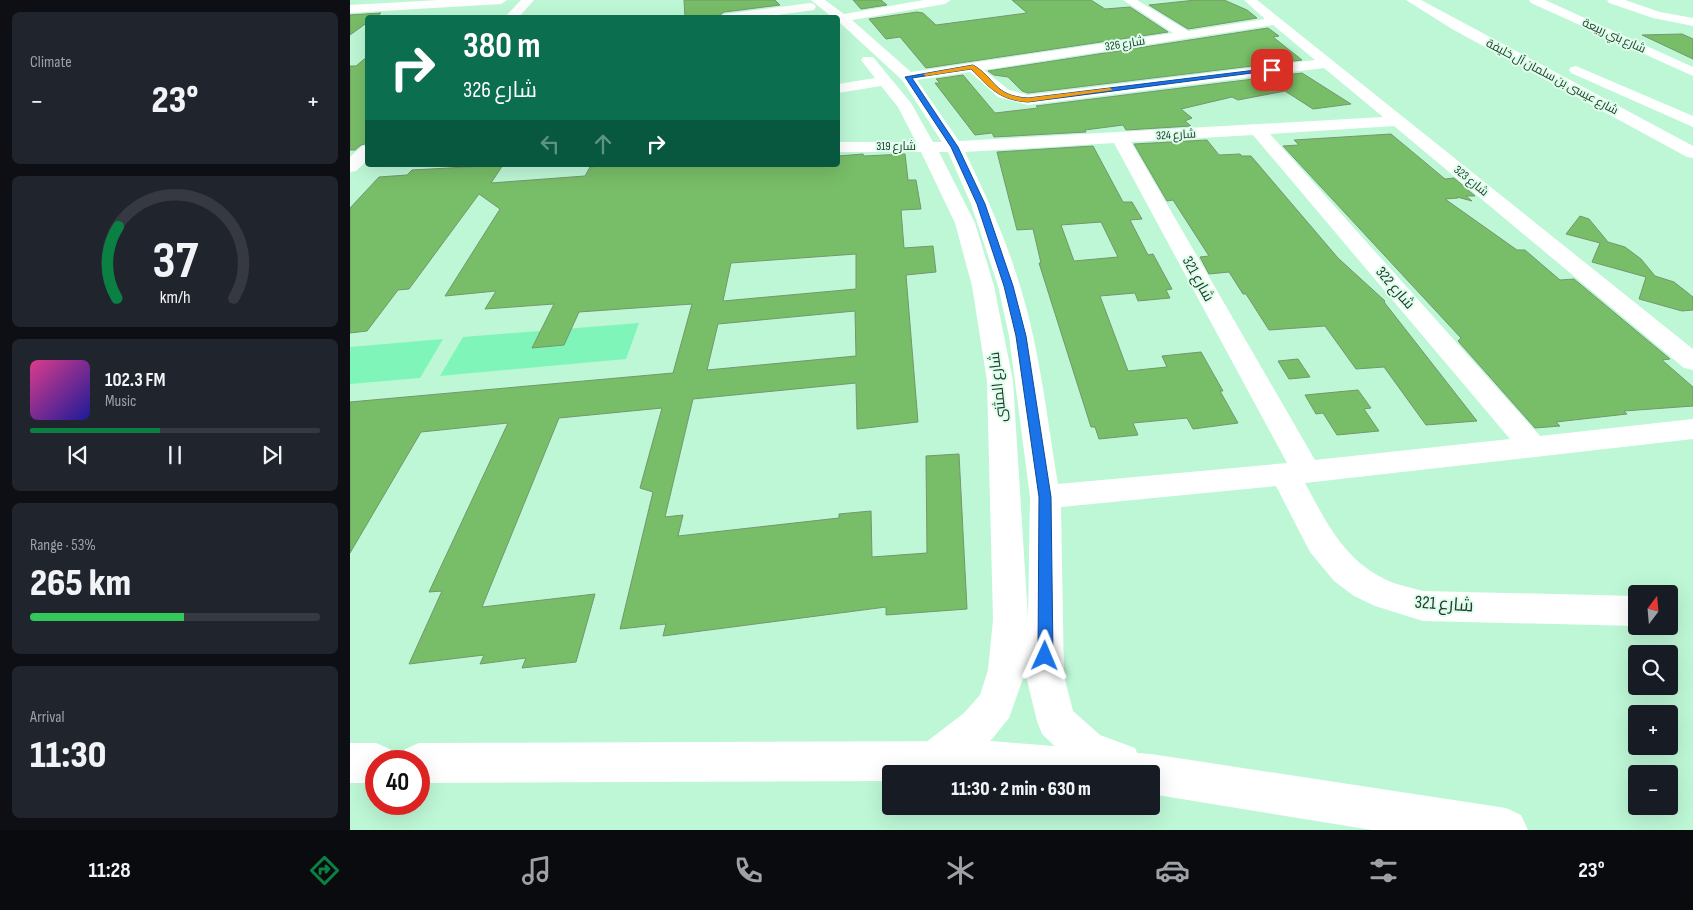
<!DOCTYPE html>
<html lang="en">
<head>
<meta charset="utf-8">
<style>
	:root { --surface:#171b24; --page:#20242c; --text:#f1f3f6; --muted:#9ea1a6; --line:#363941; --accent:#0b8043 }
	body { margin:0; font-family:"Sofia Sans Condensed",Cairo,sans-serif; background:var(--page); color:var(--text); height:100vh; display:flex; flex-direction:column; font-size:19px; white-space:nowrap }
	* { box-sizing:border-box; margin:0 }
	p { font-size:16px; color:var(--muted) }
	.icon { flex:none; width:28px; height:28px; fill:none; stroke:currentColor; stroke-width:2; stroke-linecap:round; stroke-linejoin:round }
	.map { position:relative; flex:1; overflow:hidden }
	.side { display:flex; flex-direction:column; gap:12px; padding:12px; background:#0d0f14; width:350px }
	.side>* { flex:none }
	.top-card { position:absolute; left:15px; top:15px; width:475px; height:152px; border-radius:5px; box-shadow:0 5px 20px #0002; background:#0b6e4f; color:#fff; overflow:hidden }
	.needle { width:32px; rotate:16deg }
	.controls { position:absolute; left:1278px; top:585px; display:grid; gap:10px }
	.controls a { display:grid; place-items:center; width:50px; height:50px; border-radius:5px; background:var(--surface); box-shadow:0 5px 20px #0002; font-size:25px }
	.speed { position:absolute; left:15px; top:750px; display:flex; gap:10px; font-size:25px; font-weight:700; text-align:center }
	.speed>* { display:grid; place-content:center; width:65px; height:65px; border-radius:50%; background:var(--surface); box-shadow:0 5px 20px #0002; line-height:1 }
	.speed .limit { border:8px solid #d22; background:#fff; color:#111 }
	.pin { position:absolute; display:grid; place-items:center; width:42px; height:42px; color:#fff; margin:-21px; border-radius:10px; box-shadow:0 2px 8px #0006 }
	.me { position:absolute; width:55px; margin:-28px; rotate:1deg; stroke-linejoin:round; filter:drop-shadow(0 0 4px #0008) }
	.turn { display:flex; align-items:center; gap:18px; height:105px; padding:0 15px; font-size:22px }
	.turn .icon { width:65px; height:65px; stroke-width:2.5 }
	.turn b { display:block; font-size:35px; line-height:42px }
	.lanes { display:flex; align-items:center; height:48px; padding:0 15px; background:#0003; justify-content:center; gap:25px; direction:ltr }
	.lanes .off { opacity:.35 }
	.big { font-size:38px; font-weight:800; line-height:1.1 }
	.side .widget { flex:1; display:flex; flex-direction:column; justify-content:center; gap:8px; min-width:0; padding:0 18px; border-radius:8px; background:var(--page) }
	.side .dial { align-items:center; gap:0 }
	.dial svg { height:130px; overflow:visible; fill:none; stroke:var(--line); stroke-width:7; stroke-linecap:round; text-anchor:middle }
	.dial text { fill:var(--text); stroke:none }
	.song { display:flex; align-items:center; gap:15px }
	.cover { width:60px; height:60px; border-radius:8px; background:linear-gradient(135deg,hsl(330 70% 55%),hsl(240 70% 35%)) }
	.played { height:5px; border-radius:2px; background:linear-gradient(90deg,var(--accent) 45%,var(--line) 45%) }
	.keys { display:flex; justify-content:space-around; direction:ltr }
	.heat { display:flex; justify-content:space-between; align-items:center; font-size:28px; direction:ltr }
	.charge { height:8px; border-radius:4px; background:linear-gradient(90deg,#34c759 53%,var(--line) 0) }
	.trip { position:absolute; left:532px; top:765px; width:278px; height:50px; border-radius:5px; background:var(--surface); box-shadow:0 5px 20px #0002; font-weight:800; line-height:50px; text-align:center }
	.tabs { display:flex; height:80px; justify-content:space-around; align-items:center; background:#090b0e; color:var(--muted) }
	.tabs .icon { width:35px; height:35px }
	.tabs .on { color:var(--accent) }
	.tabs b { font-size:22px; color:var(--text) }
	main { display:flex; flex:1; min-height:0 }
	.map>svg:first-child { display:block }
	.green { fill:#7ff5b9 }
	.building { fill:#78bd68; stroke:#75976c; fill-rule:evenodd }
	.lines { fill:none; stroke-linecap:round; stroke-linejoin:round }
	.minor { fill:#fff; fill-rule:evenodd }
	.highway { fill:#fff; fill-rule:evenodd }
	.route { fill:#1a73e8; stroke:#114b97 }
	.slow { fill:#f59e0b }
	.labels { text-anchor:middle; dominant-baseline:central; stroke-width:4; stroke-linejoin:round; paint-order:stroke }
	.far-street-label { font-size:12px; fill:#253c2f; stroke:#dcfeea }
	.street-label { font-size:15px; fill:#253c2f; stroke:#dcfeea }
	.near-street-label { font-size:18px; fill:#253c2f; stroke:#dcfeea }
</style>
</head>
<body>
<main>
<section class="side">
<div class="widget"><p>Climate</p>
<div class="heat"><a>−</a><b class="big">23°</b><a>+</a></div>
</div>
<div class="widget dial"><svg viewBox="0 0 100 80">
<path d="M14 69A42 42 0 1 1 86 69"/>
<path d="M14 69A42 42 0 0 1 15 25" stroke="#0b8043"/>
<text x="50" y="56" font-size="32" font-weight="700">37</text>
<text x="50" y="72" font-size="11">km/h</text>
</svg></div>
<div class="widget">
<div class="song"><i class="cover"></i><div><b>102.3 FM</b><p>Music</p></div></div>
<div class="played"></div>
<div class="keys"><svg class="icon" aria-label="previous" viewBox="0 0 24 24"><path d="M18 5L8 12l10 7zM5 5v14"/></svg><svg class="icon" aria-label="pause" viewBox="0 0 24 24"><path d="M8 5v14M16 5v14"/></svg><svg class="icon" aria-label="next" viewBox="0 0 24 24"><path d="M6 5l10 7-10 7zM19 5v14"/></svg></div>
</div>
<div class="widget"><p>Range · 53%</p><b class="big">265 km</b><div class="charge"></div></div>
<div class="widget"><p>Arrival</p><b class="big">11:30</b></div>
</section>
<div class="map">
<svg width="1343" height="830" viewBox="0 0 1343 830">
	<rect width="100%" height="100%" fill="#bdf7d6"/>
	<path class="green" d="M289,323L276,359L90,376L113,337Z
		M93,339L70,378L0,384V347Z"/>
	<path class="building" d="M334,0H425L430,5L374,12L366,18H335Z
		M503,0H531L537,5L511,9Z
		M662,0H741L755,9L780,7L818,32L576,68L550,37L536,39L519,19L567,12L573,13L586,25L677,13Z
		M846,0H874L897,10L907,18L838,29L799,5Z
		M31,13L25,18H18V22L0,35V15Z
		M918,28L929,36L923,37L952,60L678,93L672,91L658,77L644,75L638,71Z
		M1332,34L1343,39V59L1292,35Z
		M18,56V143L11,145L5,150H0V66H6Z
		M952,73L1001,104L963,109L935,91L888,100L882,97L831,109L842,118L835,121L841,126L776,130L773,125L735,130L736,132L644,137L642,133L625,135L585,83H590L586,79L613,75L645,113L688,108L686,106Z
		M1041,134L1095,179L1104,178L1125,196H1116L1122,201L1107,197L1108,198L1095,199L1167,250H1175L1210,280L1224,279L1320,359L1312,360L1343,387V406L1274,411L1277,414L1206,422L1210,426L1185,428L1108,341L1111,338L933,146L949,145L944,140Z
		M857,140L869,155L890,154L892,156H901L988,258L1035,301L1034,302L1127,421L1076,425L1034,367L1006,369L975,326L919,330L896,294H893L879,272L859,274L850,257L859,256L823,200L817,201L784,144Z
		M743,146L773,202H782L792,219L780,220L798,255L803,254L822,289L816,290L820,298L788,301L785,293L750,296L778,371L817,367L812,356L851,352L873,391H870L888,423L843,429L837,418L783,423L788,435L749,439L745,427H741L689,263H691L683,229L667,230L647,152ZM751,222L768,257L724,261L711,225Z
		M513,154L514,156L555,154L558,180H566L571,209L551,210L554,248L583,246L586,272L556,275L568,422L507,429L506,383L343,399L315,517L333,515L328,536L489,518V514L521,511L522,557L577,553L576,456L609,454L617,609L536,615V607L313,636L316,624L270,629L303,492L290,488L312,408L209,418L132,607L245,594L226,662L172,668L176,658L130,664L134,655L59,664L92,591L79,592L158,423L71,432L0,553V402L323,373L342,304L229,312L214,345L182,348L204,304L135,309L146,291L95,296L150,209L129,194L59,289L48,290L17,331L0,333V208L29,177L57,175L62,170L153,165L141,183L235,176L240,167L268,165H488V156ZM506,254V289L373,301L381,263ZM505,311L506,356L357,370L368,324Z
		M1230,216L1239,219L1258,242L1275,247L1291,259L1305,276L1324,282L1343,297V310L1332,311L1289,299L1296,277L1242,262L1250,243L1216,234Z
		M948,359L960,377L939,379L928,361Z
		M1008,390L1021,408L1014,409L1029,431L987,435L973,413L966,414L955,395Z"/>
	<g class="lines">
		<path class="minor" d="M90,0H157L151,4L0,13V5Z
			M171,0H184L168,18H154Z
			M461,0H475L494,14L574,0H601L595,4L502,20L561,72L823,33L773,0H787L838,31L915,19L894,0H907L1343,349V370L1334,368L1044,126L920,134L1190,436L1343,419V439L955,483C974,518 992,556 1029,576C1042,584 1058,587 1073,591L1286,596V626L1073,621L1025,606L1004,596L984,581L960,552L926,486L711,507L714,676L723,711L750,735L785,748L791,762L786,774H749L723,764L692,734L687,721L676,676L678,629L676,670L659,718L642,739L600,774H571L565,760L571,746L614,713L630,695L638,670L643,620L637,381L622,286L605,223L571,152H488V142H566L548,107L531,86L488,93V84L525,78L511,60L513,57H523L561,103L583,142H592L552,80L488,21V18H483ZM923,25L965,60L678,95L659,90L634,70ZM974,68L1033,117L609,141L567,80L620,72L648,97L678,105ZM903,135L1160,439L965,460L781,142ZM764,143L937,463L708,484C697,418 690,350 670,286C656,239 636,195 615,152ZM589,152H598L621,204L648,286L659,336L680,497L678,618L663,381L644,286L625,223Z
			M1179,0H1195L1343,67V76L1181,3Z
			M1257,0H1275L1310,12L1343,18V26L1303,18L1259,3Z
			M460,3L464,4L466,7L464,10L407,18H368L374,14Z
			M18,145V160L6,171L0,172V157L12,146Z"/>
		<path class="highway" d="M1056,0H1071L1343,146V158L1337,157L1102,29Z
			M1226,66L1343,116V127L1221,73L1219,70L1221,67Z
			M641,741L801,754L1156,808L1171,815L1178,830H1022L801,794V774H541V781L69,783V761H49L55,749L69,743Z
			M0,743H26L40,749L46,761H26V783H0Z"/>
	</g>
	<path class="route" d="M623,65C646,78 643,96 678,98L922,68L925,70L678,102C649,100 640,88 621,69L562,78L608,147L635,204L663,286L676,336L701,497L703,656L701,661L695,663L690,661L688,656L689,497L666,336L654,286L627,204L601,147L555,77Z"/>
	<path class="slow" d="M623,65C646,78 643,96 678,98L760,88L763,90L678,102C649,100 640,88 621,69L576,76L573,74Z"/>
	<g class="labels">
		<g class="far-street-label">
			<text transform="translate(1264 36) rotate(24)">شارع بني ربيعة</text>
			<text transform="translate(775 44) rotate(-9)">شارع 326</text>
			<text transform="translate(1202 77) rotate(28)">شارع عيسى بن سلمان آل خليفة</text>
			<text transform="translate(826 135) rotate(-3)">شارع 324</text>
			<text x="546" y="146">شارع 319</text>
			<text transform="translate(1121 181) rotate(39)">شارع 323</text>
		</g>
		<g class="street-label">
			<text transform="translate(848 279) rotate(61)">شارع 321</text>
			<text transform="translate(1045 288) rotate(49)">شارع 322</text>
			<text transform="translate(648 387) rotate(-96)">شارع المثنى</text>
		</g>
		<g class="near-street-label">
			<text transform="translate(1094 604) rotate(4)">شارع 321</text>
		</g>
	</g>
</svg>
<div class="controls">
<a><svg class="needle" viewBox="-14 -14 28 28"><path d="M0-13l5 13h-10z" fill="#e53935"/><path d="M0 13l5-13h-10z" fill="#9ea1a6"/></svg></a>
<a><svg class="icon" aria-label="search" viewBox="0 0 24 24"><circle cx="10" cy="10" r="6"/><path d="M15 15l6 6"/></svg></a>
<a>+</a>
<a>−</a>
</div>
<div class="speed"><div class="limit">40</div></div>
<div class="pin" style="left:922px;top:70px;background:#d93025"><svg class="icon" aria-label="arrive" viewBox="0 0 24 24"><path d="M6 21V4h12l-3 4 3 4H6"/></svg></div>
<svg class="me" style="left:695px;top:656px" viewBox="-20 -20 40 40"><path d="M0-17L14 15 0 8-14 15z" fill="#1a73e8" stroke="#fff" stroke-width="4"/></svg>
<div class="trip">11:30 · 2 min · 630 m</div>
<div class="top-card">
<div class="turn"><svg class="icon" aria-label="right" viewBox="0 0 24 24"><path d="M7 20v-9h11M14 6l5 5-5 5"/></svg><div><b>380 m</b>شارع 326</div></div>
<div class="lanes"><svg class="icon off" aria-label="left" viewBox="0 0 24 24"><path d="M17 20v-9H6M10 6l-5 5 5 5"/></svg><svg class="icon off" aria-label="ahead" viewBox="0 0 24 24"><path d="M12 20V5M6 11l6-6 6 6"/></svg><svg class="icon" aria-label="right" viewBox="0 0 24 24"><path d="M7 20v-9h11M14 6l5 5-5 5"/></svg></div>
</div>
</div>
</main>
<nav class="tabs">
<b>11:28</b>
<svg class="icon on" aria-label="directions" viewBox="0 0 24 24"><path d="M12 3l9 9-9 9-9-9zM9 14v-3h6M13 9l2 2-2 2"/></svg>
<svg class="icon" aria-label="music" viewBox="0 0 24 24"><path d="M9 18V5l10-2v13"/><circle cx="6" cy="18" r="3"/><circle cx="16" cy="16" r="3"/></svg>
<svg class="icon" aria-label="phone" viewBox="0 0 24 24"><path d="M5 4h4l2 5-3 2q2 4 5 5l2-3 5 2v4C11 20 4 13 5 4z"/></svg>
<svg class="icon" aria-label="climate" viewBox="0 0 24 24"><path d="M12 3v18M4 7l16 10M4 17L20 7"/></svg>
<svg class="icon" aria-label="car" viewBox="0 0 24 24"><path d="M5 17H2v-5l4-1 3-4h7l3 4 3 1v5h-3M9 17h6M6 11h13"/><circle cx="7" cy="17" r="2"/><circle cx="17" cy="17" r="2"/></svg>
<svg class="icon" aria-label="filters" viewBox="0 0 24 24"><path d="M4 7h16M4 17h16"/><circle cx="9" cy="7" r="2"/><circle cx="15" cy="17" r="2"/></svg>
<b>23°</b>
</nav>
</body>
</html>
